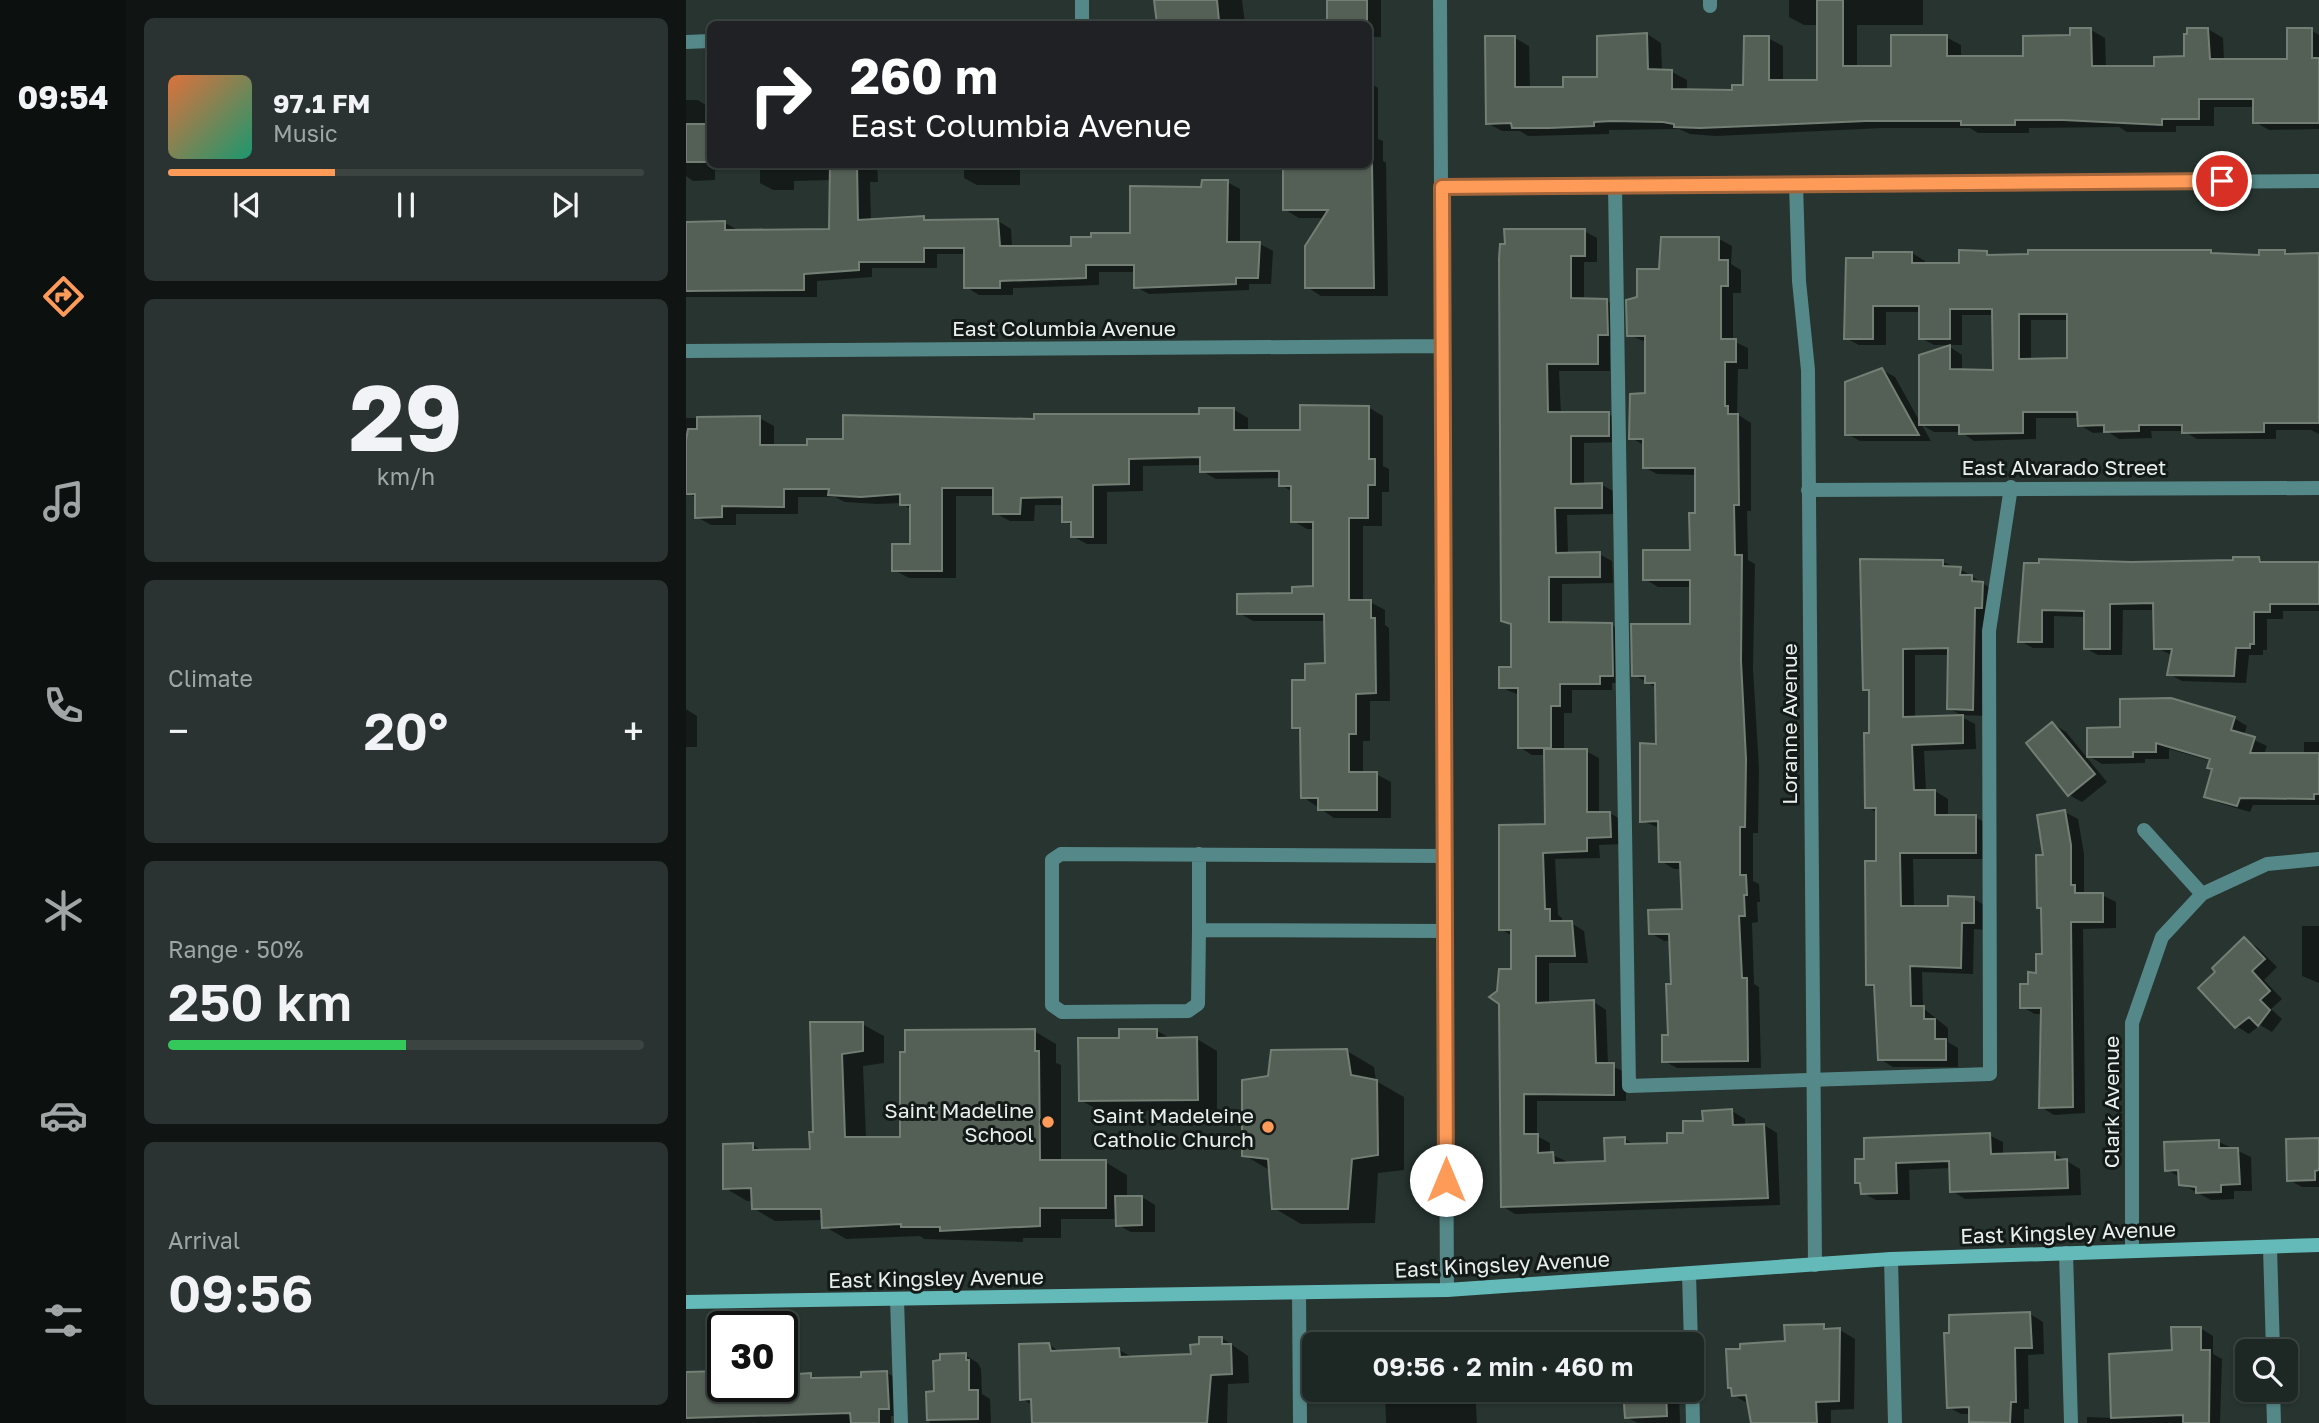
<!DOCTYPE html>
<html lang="en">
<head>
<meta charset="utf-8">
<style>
	:root { --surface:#1d2724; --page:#2a3331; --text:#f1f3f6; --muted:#a0a5a6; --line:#3b4441; --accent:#fe9b59 }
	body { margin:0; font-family:"Golos Text",sans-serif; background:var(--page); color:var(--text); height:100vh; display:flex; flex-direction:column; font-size:26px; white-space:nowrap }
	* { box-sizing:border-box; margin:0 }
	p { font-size:23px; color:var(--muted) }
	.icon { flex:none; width:38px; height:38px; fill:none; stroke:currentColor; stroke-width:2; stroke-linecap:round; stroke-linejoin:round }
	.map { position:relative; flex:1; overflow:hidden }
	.details { display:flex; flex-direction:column; gap:18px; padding:18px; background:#101514; width:560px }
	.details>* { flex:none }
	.guide { position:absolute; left:21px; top:21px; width:665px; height:147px; border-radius:10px; box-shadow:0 2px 5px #0004,0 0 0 2px var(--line); background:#202124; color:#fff; overflow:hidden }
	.fabs { position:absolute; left:1549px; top:1339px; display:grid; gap:14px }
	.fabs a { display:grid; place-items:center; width:63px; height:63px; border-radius:10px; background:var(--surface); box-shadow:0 2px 5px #0004,0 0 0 2px var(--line); font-size:35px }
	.speed { position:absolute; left:21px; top:1311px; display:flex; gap:14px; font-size:35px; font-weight:700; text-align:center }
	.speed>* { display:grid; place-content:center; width:91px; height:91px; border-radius:50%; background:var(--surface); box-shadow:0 2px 5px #0004,0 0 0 2px var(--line); line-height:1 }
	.speed .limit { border:4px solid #111; border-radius:10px; background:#fff; color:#111 }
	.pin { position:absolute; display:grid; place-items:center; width:60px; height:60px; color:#fff; margin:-30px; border:4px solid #fff; border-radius:50%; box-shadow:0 2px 7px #0007 }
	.me { position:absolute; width:77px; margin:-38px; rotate:0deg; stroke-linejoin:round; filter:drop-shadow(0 0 5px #0008) }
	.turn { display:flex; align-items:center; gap:24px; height:147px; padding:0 28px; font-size:32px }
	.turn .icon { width:91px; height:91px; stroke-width:2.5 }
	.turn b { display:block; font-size:49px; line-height:60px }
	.big { font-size:52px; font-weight:600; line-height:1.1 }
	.details .widget { flex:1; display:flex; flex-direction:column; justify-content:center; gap:10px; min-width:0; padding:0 24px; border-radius:10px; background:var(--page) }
	.details .dial { align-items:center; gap:0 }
	.dial b { font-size:91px; line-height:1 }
	.song { display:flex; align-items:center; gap:21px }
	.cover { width:84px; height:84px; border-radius:10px; background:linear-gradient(135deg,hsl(20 70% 55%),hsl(160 70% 35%)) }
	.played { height:7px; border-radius:4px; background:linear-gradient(90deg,var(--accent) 35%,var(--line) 35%) }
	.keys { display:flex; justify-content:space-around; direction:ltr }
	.heat { display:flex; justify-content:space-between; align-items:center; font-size:38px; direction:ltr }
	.charge { height:10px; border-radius:5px; background:linear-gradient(90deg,#34c759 50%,var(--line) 0) }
	.trip { position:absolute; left:616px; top:1332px; width:402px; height:70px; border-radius:10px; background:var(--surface); box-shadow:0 2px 5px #0004,0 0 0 2px var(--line); font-weight:600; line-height:70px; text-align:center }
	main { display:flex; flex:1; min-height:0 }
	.menu { display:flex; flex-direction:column; width:126px; justify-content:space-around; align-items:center; background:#0c100e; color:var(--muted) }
	.menu .icon { width:49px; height:49px }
	.menu .current { color:var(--accent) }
	.menu b { font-size:32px; color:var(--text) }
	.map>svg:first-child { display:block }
	.shadow { fill:#0007; fill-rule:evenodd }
	.building { fill:#545f55; stroke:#737e74; stroke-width:2; fill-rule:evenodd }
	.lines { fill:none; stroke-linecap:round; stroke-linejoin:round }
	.lane { stroke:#588; stroke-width:14 }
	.street { stroke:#588; stroke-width:14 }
	.secondary { stroke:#64bab9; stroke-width:14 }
	.route-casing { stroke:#a5653a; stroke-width:18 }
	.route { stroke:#fe9b59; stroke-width:12 }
	.poi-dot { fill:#fe9b59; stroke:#141a18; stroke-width:2.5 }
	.labels { text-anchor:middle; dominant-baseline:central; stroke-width:6; stroke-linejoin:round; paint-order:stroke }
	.street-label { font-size:21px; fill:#e8f0ed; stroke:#141a18 }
	.poi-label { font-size:21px; fill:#e8f0ed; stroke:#141a18; text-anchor:end }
</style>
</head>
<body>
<main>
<nav class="menu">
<b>09:54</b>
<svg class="icon current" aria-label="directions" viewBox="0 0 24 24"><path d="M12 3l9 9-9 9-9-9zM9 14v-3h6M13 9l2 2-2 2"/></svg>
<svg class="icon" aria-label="music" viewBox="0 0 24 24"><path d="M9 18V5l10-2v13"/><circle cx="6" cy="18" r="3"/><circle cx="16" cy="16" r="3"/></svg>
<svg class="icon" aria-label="phone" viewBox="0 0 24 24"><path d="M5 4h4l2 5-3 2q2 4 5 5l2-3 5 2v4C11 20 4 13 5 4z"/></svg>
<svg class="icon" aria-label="climate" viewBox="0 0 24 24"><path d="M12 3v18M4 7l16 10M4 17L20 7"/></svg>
<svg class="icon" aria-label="car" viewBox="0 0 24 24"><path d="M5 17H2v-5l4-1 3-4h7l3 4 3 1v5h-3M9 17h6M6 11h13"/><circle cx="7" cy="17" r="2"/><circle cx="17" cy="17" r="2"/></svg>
<svg class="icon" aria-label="filters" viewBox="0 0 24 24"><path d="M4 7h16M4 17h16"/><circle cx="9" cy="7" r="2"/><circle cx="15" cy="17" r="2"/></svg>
</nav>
<section class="details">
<div class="widget">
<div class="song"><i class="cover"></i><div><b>97.1 FM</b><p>Music</p></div></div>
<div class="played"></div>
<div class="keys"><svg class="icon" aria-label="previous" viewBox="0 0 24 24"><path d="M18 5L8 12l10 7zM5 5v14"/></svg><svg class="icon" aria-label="pause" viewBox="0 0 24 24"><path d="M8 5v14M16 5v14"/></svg><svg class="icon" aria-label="next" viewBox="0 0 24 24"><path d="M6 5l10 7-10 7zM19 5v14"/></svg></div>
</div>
<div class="widget dial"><b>29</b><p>km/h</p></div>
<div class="widget"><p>Climate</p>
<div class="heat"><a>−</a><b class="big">20°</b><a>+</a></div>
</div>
<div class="widget"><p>Range · 50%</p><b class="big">250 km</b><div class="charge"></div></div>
<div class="widget"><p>Arrival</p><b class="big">09:56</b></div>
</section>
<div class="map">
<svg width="1633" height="1423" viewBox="0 0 1633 1423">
	<rect width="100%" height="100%" fill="#273430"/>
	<path class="shadow" d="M484,0H556L559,24H473L470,2Z
		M642,0H695V37H685V84L692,88V139L697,141V161L700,163L702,296H635L621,287L639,218H613L598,209L682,164V24H642Z
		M1103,0H1237V25H1171V68H1207L1260,37L1275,45V57H1339L1405,30L1419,38L1420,67H1470L1500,58L1522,29L1537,38L1538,61L1602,60L1625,30L1633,35V129L1583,130L1569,122V107H1528V126H1490V132H1441L1433,127L1343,128V133H1292L1284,128H1196L1030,136L1004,134L993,129L923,130V134L842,136L834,131H816L801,123L829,38L843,46L844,88H879L913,78L961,34L975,43L976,71L986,72L1001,80V91H1047L1059,86L1082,38L1097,46V82H1132V25H1118L1103,17Z
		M0,100H12L24,108V164H191L192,182H184L185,221L237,218L244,222L312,221L325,229L326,248H387L446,235L517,188L541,182L554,189V244H574L587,251L585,284H563V290L463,294L450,287V272H413V285L327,288V295H293L280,287V254H251V268H186V277L131,281V297H0V223H39L52,230L145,231V180L108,181V190H87L74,183V168L29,169V180L7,181L0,176Z
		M251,164H334V185H291L278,178V167Z
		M372,164H398V167H376Z
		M898,231L911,238V262H898V300L921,301L934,309V342H924V371H873L875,414H922L935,421L936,442L898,443V485H916L929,492V514L881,515L882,554H913L926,561L927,583L876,584V624L926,625L939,633L940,683H926V690H886V713H878V751H900L913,758V814L924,813L937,821L938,844L913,845L914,858L869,859L872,915L876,918V923H885L898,931L902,963H863V1005L908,1002L920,1010L922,1065L940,1072V1101H851V1136L864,1143V1154L880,1161V1164L921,1163L939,1139L950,1146L983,1145L1018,1123L1046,1111L1059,1119V1126L1078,1125L1091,1133L1094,1205L829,1214L816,1206L813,992L826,971V936L815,929L861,826L860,755H846L833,747V695L814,687L826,669V625L817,620L814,375Z
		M1033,239L1046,246L1045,264L1055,270V293H1047V341L1062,348V369H1052L1051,414L1065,423V511H1061L1062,560L1069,564L1067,669L1073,768L1072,833H1067V881L1073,884L1074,902H1071L1072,922L1066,923L1068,984L1073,987L1075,1068H991L978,1061L984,1037L987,986L985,941H978L965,933L998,911L996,869H988L975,861L974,828L956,821L972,745L971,688L948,675L1006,626V587H972L959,579L1006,552L1011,475L971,474L958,467V445L945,438L960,395V342L943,335L953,298L974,271Z
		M1575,251L1599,252L1605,255L1633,253V434L1625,430H1590V439H1511L1497,431H1465L1466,438L1433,439L1422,432L1407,433L1394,425L1393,418H1350V439L1288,441L1275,432H1248L1236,425L1245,441H1174L1161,434L1196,370L1209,377L1235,424L1264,347L1276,355V371L1309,372L1308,315H1276V345H1248L1235,338V312H1200V345H1173L1160,338L1189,260L1226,253L1239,261V265H1275L1300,253L1307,257L1524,252L1530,255L1575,257ZM1345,320H1383V360L1345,361Z
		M682,407L697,416V466L703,469V492H696V526H677V602H684L699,610V625L703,628L704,701H684V741H677V774H690L705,782V818H648L617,797L616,732L608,727L621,682L640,664V621H567L553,613L629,588V529H621L607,521V492L595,485V478L530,479L516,471V465L457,466V491L421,492V544H401L386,536L387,526L378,521V505H349L348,521H324L309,513V496H270V578H223L208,570L226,546V510L215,503L191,504L159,502L149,497H112V514H50V525H25L11,517V498L1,493L0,418H73L88,426V447H123L350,421L515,416L547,409L562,418V432H616Z
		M1573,559L1580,563H1633V611H1597V619H1581V650H1577V655H1563L1560,683L1496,681L1483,674L1486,655L1470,648L1469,610H1437L1436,655H1412L1399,648L1400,617L1368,616V648H1347L1334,641L1340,565Z
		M1257,562L1274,569L1309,591L1300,716L1275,715L1262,708L1264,655H1229V718L1276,717L1289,724L1290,749L1238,751L1240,791H1249L1262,799V817H1289L1302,824V859H1227L1228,908H1264L1288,899L1300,906V930L1288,929L1287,974L1236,972L1237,1008L1262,1028V1042L1272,1048V1067H1207L1194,1059L1190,989L1182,984L1192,862V813L1181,807L1184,693L1179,689Z
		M0,709L11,716V747H0Z
		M1548,718L1561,726L1558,735L1581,746L1578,754H1618V742H1633V805H1567L1564,812L1533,803L1520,796L1528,770L1525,761L1483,749V759H1459V763L1416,764L1403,756L1436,729Z
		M1367,724L1380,732L1421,782L1396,802L1383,795Z
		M1379,812L1392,819L1398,854V892L1416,895L1430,902V928L1397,929L1399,1113L1368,1115L1355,1107L1356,1014H1349L1336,1007L1358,956L1357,909L1353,907L1359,856Z
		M1616,926H1633V983L1616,976Z
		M1558,940L1571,947L1591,967L1578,980L1596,999L1585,1009L1596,1019L1586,1032L1574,1025L1563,1034L1550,1026L1531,972Z
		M126,1024H176L198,1036V1063L177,1066L180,1138H216L348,1031L370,1044V1063L375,1065V1162H419L441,1175V1197H456L469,1205V1232H445L432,1225L431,1219H375V1238H337V1242L238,1239L234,1236L160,1239L138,1226V1220L89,1221L67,1208V1201H61L39,1188L67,1145L78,1152L126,1151L129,1133Z
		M471,1031L486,1039H511L531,1051V1110L414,1111L394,1100L435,1040Z
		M661,1051L688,1067L690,1081L718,1097V1170L692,1173L689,1223L615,1224L588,1208L585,1171L558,1155L584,1077Z
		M1303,1135L1317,1142V1155L1369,1154L1394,1169L1395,1195L1279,1199L1266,1191L1265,1168L1223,1170L1224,1200H1190L1177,1193L1176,1185L1171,1182L1170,1161Z
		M1633,1140V1187H1616L1603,1180Z
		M1533,1142L1565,1157L1566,1191H1548V1199L1525,1200L1495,1184L1494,1177L1481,1170Z
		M1344,1314L1357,1322L1358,1354L1342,1355L1343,1409H1338V1423H1285V1414H1275L1262,1407Z
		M1137,1326L1145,1330H1154L1169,1339L1168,1409L1145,1410V1423H1068L1063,1404L1047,1395L1101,1342Z
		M1514,1328L1527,1336V1354L1536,1359L1534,1423H1401V1417L1427,1418L1424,1356L1487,1351Z
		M536,1338L562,1356L563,1383L542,1384L541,1423H347V1405L336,1399L363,1345L375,1352L433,1350L448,1358L507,1356Z
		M773,1338L782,1343L812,1344H671V1341Z
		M279,1355L292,1363L295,1369L296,1394L304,1399L305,1423H244L242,1393H250Z
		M35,1372L37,1386H96L124,1375L132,1380L177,1378L201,1373L214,1380L215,1416H205V1423H0V1373Z
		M699,1390H789L791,1423H700Z
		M939,1390H993L994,1423H952L940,1417Z"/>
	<path class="building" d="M468,0H531L533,21L471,24Z
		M641,0H681V24H641Z
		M1131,0H1157V66H1205V35H1261V56H1337V36L1384,35V28H1405L1406,66H1468V57L1498,56V34H1501V28H1522L1524,59H1601V28H1626V58H1633V123H1567V99H1513V119H1476V125L1377,120H1329V125H1275V121H1180L1014,128L988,127V124L977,122L926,121L908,122V126L863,128H826L825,123L800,124L799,36H829V87H877V77H911V36L961,33L962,69L986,70V89L1046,90V85H1057L1058,36H1083V80H1131Z
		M0,124H24V162H0Z
		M144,164H171L172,220L238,216V220L312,219L314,246H385V237H405V233H444V186L515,187L516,180H542L541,242H574L572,278H550V284L448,288V265H400V278L314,281V288H278V248H238V262H173V270L118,274V290L0,291V222L39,221V230L143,229Z
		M597,164H686L688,288H619V246L642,210H597Z
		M818,229H899V256H885V298L921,299L922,335H912V364H861L862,412H923V436H885V484L916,483V508H869L870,553L914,552V577H863V622L926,623L927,676H914V684H874V706H865V748H832V688H813V667H825V624L815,621L813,259L814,244H819Z
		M975,237H1033V260H1042V286H1035V339H1050V362H1039V406H1042V414H1052L1053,505H1048L1049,555H1056L1055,661L1060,759L1059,827H1054V875H1060L1061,895H1058L1059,916H1053L1056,978H1061L1062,1061L976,1062V1035H982L980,984H985L983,934H963L962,910L996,909L994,862H973L972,821L954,822V743L970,744L969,683H959V676H946L945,624H1004V580H957V550H1004L1003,513H1009V468H957V439H943L944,394L959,393V336H941L940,300L951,297V269H973Z
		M1273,250L1301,251V255L1342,254V250H1525V253L1573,255V250H1599V254L1633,253V423H1578V432L1496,433V425H1453V431L1418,432V425L1392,426L1391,412H1337V433L1273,434V425H1233V355L1264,345V369L1307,370L1306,309H1264V339H1233V306H1187V339H1158L1160,258H1187V252H1226V263H1273ZM1333,314H1381V358L1333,359Z
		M1196,368L1233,435H1159V382Z
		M614,405L683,406V459H689V485H682V518H663V600H685V618H689L690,693L670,694V734H663V772H691V810H632V798H615L614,728H606V680H619V664L639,663L638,614H551V594L606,593V587L627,586V522H605V486H593V471L514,472V457L443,459V484L407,485V537H385V522H376V497L335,498L334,514H307V488H256V571H206V544H224V505H214V494L175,497L142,495L143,489H98V507L36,506V517L9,518V494H0V440L2,429H11V417L74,416V445H121V439H157V415L348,419V414H513V408H548V430H614Z
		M1547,557H1573L1574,562H1633V604H1584V612H1568V644H1564V648H1550L1548,676L1481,675L1486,649H1468L1467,603L1424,604V649H1398V611L1356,610V642H1332L1338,563H1353V559L1445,562L1547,560Z
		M1174,559L1257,560V566L1275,567L1274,575H1286V581L1297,582L1296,608H1289L1287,710L1261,709L1262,648L1217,649V717L1277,715V743L1226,745L1228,790H1249V815H1290V853H1214L1215,906H1262V896L1288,897V923H1276L1275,968L1224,966L1225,1006H1238V1019H1249V1039H1260V1060H1192L1188,985H1180L1179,861H1190V808H1179L1178,733H1183V690H1177Z
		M1485,698L1549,717L1545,730L1569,737L1564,753H1633V794H1628V799L1554,798L1551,806L1518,797L1526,769L1521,768L1524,759L1470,743V752H1447V757H1401V728L1434,727V699Z
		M1366,722L1409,774L1382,796L1340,743Z
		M858,749H901V812H924L925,837L901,838V851L857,853L859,909H864V921H886L889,956H850V1003L908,1000L910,1063H928V1095L838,1094V1134H852V1153L867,1152L868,1163L919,1161L918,1138L939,1137V1144L981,1143V1133H997V1121H1017L1016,1111L1046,1109L1047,1125L1078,1124L1082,1198L815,1207L813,1004L803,997L811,991L813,969H825V930H813V825L859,824Z
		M1379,810L1385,845V885H1389V893H1417V922H1385L1387,1107L1353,1108L1355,1008H1334V984H1342V972L1350,973V954H1356L1355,908H1351L1350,855H1357L1351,815Z
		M1558,937L1579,959L1566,971L1584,991L1574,1000L1584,1010L1572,1026L1563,1017L1549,1028L1512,988L1529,972L1526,968Z
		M124,1022H177V1051L156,1054L159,1137H214V1052H219V1030L349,1029V1051H353L354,1160H420V1208H354V1226L254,1231V1227H215V1224L136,1228L135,1209H66L65,1188L37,1189V1144L67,1143V1150L124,1149L123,1132H127Z
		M433,1029H471V1038L511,1037L512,1100L393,1101L392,1038H433Z
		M661,1049L665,1075L691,1080L692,1155L666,1159L662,1209H586L582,1159L556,1156V1080L582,1076L585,1050Z
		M1304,1133L1305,1154L1369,1152V1160L1381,1159L1382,1188L1264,1192L1263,1161L1210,1163L1211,1193L1175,1194L1174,1183H1169V1159H1178V1138Z
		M1633,1138V1170L1629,1171V1180L1601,1181L1600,1139Z
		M1533,1140V1148H1552L1554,1184L1535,1185V1192L1510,1193V1187L1493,1185L1492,1170L1479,1171L1478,1142Z
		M429,1196H456V1225L430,1226Z
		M1344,1312L1346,1348H1329L1330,1402H1325L1324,1423L1283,1422V1407L1261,1408L1258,1333H1263V1315Z
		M1138,1324V1329L1154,1328L1153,1401L1130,1402L1131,1423H1065L1060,1395L1046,1396L1045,1388H1042L1040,1349H1054V1344L1099,1341L1098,1325Z
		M1485,1327H1515V1350H1524L1523,1423H1497V1415L1425,1418L1423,1354L1486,1350Z
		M513,1337H536V1344H545L546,1374L525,1375L521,1423H346L345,1399L334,1400L333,1344L363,1343L365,1351L433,1348L434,1357L505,1354L504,1345L513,1344Z
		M280,1353V1360H283V1390H292V1419L241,1420L240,1392L248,1391L247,1361L254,1360V1354Z
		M36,1371L37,1386H96V1375L125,1373V1378L175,1377V1372L201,1371L203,1409H193V1423H165L164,1413L0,1418V1372Z
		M937,1390H980L981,1416L939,1418Z"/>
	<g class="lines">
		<path class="lane" d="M1024,6V0
			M929,185L943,1086L1304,1074L1303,631L1325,487
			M513,854V930
			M758,856L375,854L366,860V1005L376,1012L502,1011L512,1004L513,930L759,931
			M1380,1253L1385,1423
			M1003,1274L1005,1344
			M211,1299L215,1423
			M1006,1381L1007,1423"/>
		<path class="street" d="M396,0V24
			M754,0L761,1290
			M0,42L24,41
			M1110,184L1113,281L1122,370L1129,1265
			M756,187L1633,181
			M0,351L756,346
			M1122,490L1633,488
			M1516,894L1581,864L1633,859
			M1584,1247L1587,1351
			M1446,1250V1023L1476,937L1516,894L1458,830
			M1205,1259L1209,1423
			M613,1294L614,1423
			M1587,1390L1588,1423"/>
		<path class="secondary" d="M0,1302L761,1290L1205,1259L1633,1245"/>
	</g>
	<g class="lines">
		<defs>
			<path id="route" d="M760,1180L756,187L1536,181"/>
		</defs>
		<use href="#route" class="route-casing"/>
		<use href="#route" class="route"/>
	</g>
	<g class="poi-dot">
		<circle cx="362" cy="1122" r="7"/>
		<circle cx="582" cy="1127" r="7"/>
	</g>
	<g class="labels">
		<g class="street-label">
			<text x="378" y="328">East Columbia Avenue</text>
			<text x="1378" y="467">East Alvarado Street</text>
			<text transform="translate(1103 724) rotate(-90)">Loranne Avenue</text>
			<text transform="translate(1425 1102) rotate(-90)">Clark Avenue</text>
			<text transform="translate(1382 1232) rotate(-2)">East Kingsley Avenue</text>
			<text transform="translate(816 1264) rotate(-3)">East Kingsley Avenue</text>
			<text transform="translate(250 1278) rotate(-1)">East Kingsley Avenue</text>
		</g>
		<g class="poi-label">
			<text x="348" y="1110">Saint Madeline<tspan x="348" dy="24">School</tspan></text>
			<text x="568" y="1115">Saint Madeleine<tspan x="568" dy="24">Catholic Church</tspan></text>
		</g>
	</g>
</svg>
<div class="fabs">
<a><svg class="icon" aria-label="search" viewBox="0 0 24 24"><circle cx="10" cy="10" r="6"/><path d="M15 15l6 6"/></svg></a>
</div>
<div class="speed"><div class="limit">30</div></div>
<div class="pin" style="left:1536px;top:181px;background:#d93025"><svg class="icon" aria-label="arrive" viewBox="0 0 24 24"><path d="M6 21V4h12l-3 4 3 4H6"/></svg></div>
<svg class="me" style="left:760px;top:1180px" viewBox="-20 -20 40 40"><circle r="19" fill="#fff"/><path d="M0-13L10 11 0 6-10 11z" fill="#fe9b59"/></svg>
<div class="trip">09:56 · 2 min · 460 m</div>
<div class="guide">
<div class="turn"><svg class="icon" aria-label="right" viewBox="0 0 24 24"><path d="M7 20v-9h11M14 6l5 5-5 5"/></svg><div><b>260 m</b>East Columbia Avenue</div></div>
</div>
</div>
</main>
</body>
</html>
